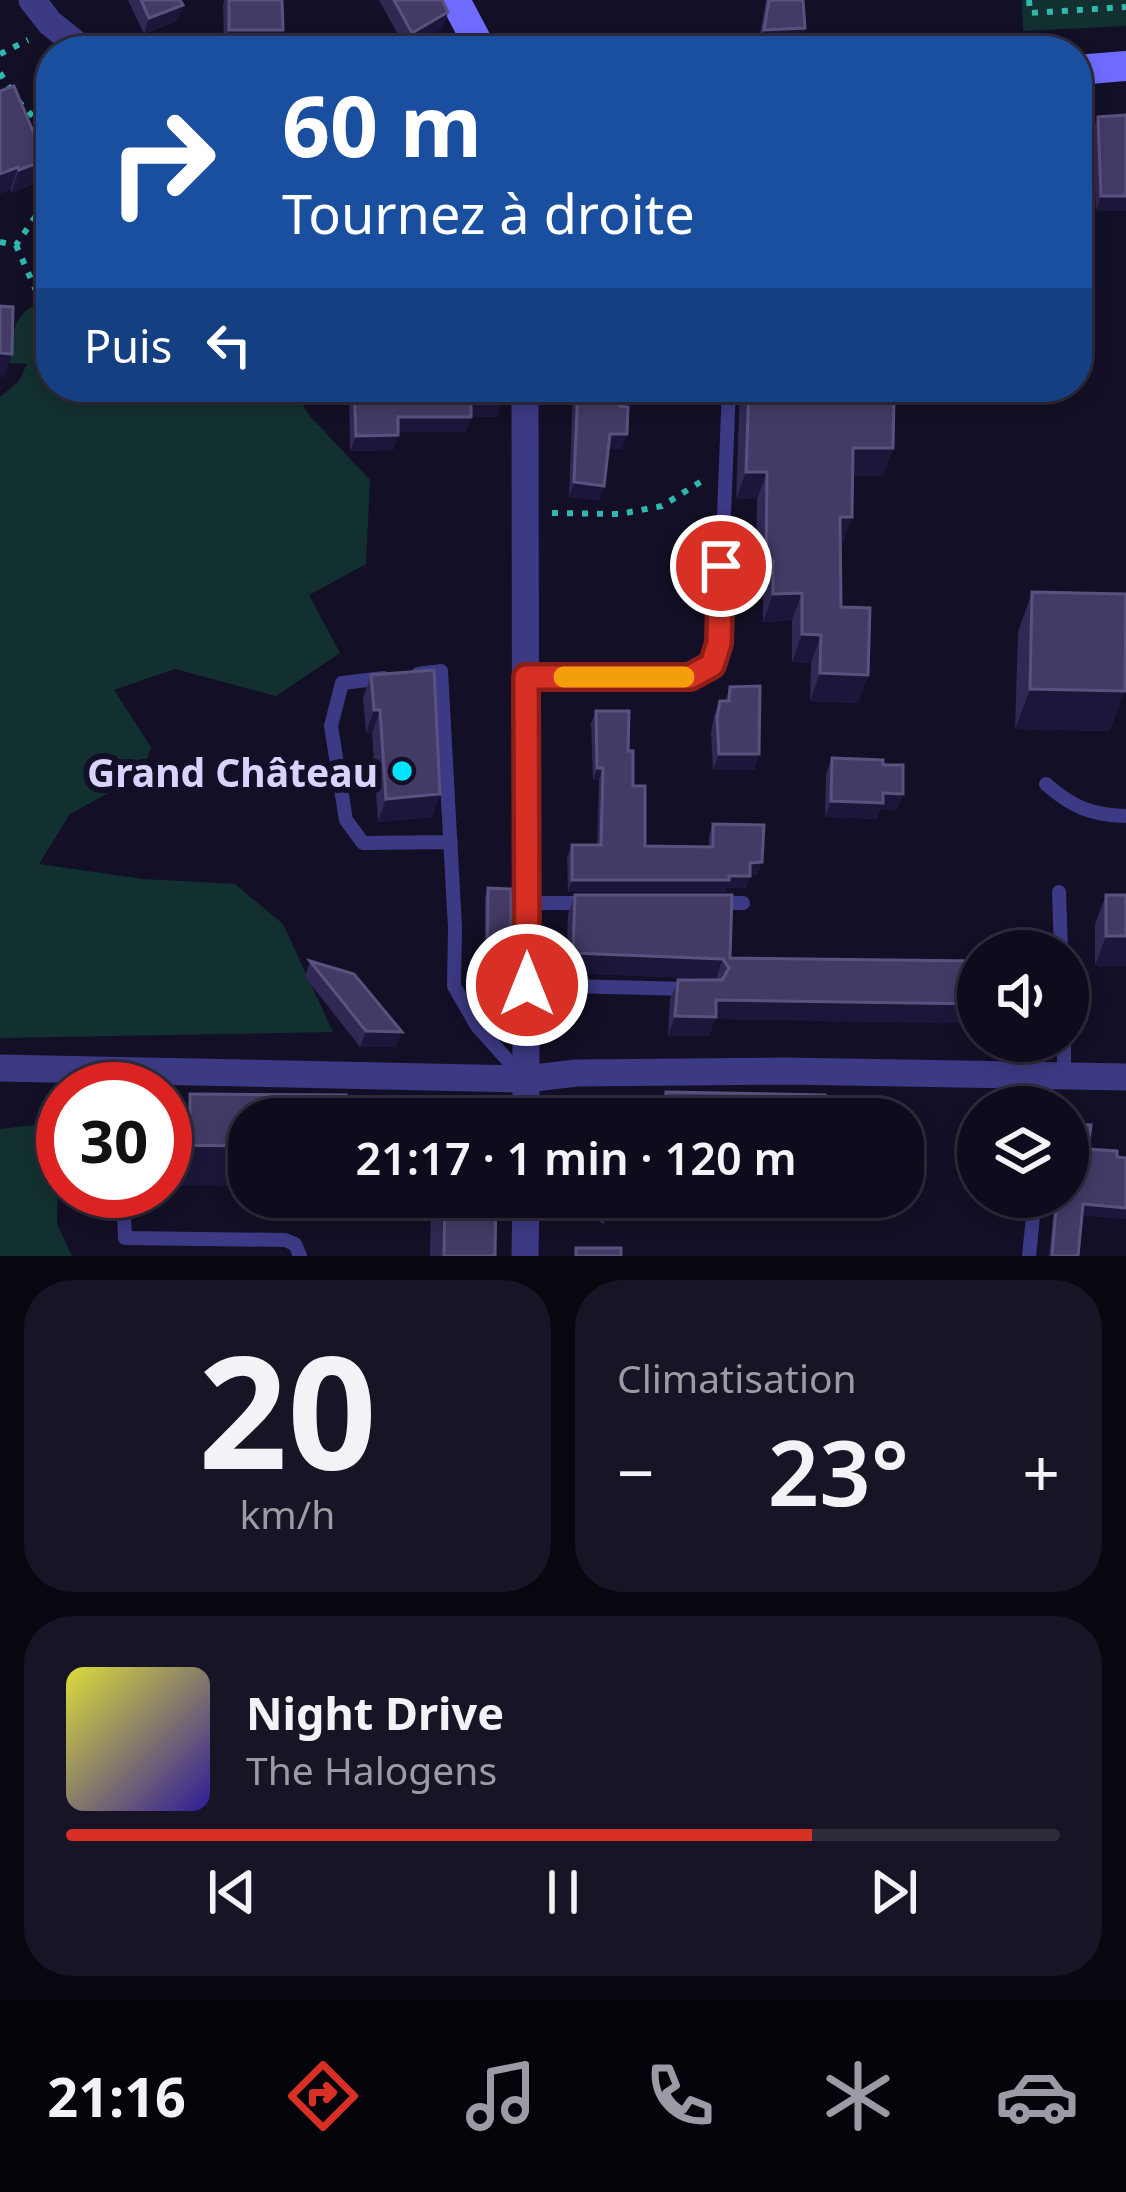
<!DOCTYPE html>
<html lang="fr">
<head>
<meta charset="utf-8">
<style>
	:root { --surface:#0e0b1c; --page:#171425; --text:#f1f3f6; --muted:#9b9ba3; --line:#2e2b3b; --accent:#d93025 }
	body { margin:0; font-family:"Noto Sans",sans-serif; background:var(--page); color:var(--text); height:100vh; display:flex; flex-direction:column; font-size:45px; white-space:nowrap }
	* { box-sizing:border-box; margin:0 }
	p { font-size:39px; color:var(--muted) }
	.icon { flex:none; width:66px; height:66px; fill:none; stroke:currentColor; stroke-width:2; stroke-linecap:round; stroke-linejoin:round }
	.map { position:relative; height:1256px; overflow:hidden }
	.panel { display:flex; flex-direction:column; gap:24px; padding:24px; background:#08060f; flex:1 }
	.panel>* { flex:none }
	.banner { position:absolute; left:36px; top:36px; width:1056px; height:366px; border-radius:48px; box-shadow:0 6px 18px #0003,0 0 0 3px var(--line); background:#1a4fa0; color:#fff; overflow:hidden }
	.controls { position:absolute; left:957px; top:930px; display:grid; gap:24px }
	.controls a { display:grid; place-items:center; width:132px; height:132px; border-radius:50%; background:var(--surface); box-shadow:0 6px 18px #0003,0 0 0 3px var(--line); font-size:60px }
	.speed { position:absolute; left:36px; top:1062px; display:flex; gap:24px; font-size:60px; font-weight:700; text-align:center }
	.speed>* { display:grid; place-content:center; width:156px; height:156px; border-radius:50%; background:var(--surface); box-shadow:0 6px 18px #0003,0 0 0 3px var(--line); line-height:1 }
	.speed .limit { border:18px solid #d22; background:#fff; color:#111 }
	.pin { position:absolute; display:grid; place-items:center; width:102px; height:102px; color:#fff; margin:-51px; border:6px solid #fff; border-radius:50%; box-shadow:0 3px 12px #0007 }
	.me { position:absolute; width:132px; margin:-66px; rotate:0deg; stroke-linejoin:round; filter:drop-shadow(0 0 9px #0008) }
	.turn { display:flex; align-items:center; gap:42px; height:252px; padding:0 48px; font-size:54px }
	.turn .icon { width:156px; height:156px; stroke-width:2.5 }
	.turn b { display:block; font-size:84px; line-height:102px }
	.then { display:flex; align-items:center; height:114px; padding:0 48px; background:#0003; gap:24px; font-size:45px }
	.big { font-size:90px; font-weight:600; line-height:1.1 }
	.panel .widget { flex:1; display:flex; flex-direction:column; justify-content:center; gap:18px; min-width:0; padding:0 42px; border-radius:48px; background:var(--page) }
	.panel .dial { align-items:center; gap:0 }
	.dial b { font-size:156px; line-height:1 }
	.song { display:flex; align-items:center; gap:36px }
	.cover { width:144px; height:144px; border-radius:18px; background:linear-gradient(135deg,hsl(60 70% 55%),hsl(250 70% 35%)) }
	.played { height:12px; border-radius:6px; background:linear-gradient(90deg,var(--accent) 75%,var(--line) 75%) }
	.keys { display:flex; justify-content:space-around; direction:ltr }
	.heat { display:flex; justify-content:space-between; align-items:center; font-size:66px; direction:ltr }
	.panel .tiles { flex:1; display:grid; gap:24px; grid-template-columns:1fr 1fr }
	.widget:last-child { grid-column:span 2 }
	.trip { position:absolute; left:228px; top:1098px; width:696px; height:120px; border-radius:48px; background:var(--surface); box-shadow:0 6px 18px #0003,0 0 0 3px var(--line); font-weight:600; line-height:120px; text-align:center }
	.tabs { display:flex; height:192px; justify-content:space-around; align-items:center; background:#06040b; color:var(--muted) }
	.tabs .icon { width:84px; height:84px }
	.tabs .active { color:var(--accent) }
	.tabs b { font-size:54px; color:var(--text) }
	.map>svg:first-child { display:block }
	.green { fill:#12302f }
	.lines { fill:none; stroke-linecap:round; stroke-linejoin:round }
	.path { stroke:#2fb8b0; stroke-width:6; stroke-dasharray:6 9; stroke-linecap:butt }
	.service { stroke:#3d3a85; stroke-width:14 }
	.minor { stroke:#3d3a85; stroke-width:27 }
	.secondary { stroke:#6f6bff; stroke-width:30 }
	.wall { fill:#312854 }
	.shaded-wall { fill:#1d163a }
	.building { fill:#433a66; stroke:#5a527e; stroke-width:3 }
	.route-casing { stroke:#8d1f18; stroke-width:30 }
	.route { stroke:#d93025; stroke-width:21 }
	.slow { stroke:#f59e0b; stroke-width:21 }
	.poi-dot { fill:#00e5ff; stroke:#130f26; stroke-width:4.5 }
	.labels { text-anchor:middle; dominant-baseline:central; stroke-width:12; stroke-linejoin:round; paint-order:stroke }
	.poi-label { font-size:39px; font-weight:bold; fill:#d9d4ff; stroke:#130f26; text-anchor:end }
</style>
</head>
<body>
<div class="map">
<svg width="1126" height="1256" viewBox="0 0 1126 1256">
	<rect width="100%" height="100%" fill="#130f26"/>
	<path class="green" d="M1022,0H1126V26L1023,31Z
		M51,236V285L44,287L34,267Z
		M51,295V387H291L310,416L370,480L366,564L309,595L340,653L276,696L175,669L114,690L151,747L141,775L70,814L39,864L143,879L235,884L283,924L333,1032L0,1038V397L19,381L27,364L10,363C13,321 14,316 51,295Z
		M59,1122L57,1224L72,1256H0V1129Z"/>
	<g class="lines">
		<path class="path" d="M1029,0L1030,13L1126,7
			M0,54L28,40
			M0,73L11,90
			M18,101L51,135
			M0,242L16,245L51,194
			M16,245L38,295L51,287
			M552,513L620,514L662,506L705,479"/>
		<path class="service" d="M418,674L441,671L455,928L454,986L477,1026L521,1075
			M526,677L690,678L712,665L719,642L729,387
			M384,678L342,683L331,726L346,820L363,843L451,842
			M1046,784C1072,807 1091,815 1126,816
			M1059,892L1061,951
			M527,903H587
			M718,903H743
			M527,985L689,989
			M1064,1041V1076
			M1044,1107L1047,1076
			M123,1191L125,1238L285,1240L295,1244L300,1256
			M1029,1256L1035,1197"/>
		<path class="minor" d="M32,0L50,23L85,51
			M525,387L526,1119
			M0,1068L525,1079L577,1073L786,1071L1126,1077
			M525,1256L526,1197"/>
		<path class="secondary" d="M455,0L482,51
			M1077,70L1126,66"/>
	</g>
	<path class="wall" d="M128,0H180L183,5L177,21L144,34Z
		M224,0H282L283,30L277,45L224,46L223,5Z
		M379,0H442L443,28L406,49Z
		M766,0H803L805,28L800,43L758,45Z
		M0,91L45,160L36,183L11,193Z
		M1126,115V211H1096L1092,132L1098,117Z
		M349,387H502L497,417H471L465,432H398L393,450L350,451Z
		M573,387H621L622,449L609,448L604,486L599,500L569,497Z
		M740,387H852V398L893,448L883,476H853L852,517L842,544H841V607L868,675L858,703L810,701L811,663L792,662V620L763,622V588L756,589L757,499H736Z
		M1032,592L1110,731L1015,729L1018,632Z
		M371,675L440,794L432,817L378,822L372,733H366L363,698Z
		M730,687L759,754L754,770H713L711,733L714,716L720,701H725Z
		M596,711L628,751L645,846L709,847V836L713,824L758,875H750L746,888H726L725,892H568L567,857L572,845H597L599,780H593L591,723Z
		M832,758L883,765L897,810L880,809L877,819L825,817L826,774Z
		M488,888L508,984H484L485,897Z
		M575,895L730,958L978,961L715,1019L709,1036H668L670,999L678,980L716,979L566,973L568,914Z
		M1106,895H1126L1095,966V924Z
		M310,961L396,1047H360L305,977Z
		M666,1092L824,1119H656Z
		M1088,1149L1126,1158V1219L1082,1215L1078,1256H1049L1055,1197H1068Z
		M431,1197H496L495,1256H430Z
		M578,1197H625L623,1205L603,1225Z"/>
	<path class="shaded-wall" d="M183,5L177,21L144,34L149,18Z
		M448,12L443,28L406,49L412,33Z
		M805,28L800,43L758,45L764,30Z
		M229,30H283L277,45L224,46Z
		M45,160L36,183L11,193L19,170Z
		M18,167L10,190L0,194V174Z
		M1101,196H1126V211H1096Z
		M0,353L12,354L4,377H0Z
		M471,402H502L497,417H471L465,432H392L398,417Z
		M610,434H627L622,449L605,448Z
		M398,435L393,450L350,451L356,436Z
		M853,448H893L883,476H843Z
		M746,472H767L757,499H736Z
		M574,482L604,486L599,500L569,497Z
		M840,517H852L842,544H830Z
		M766,561H773L763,588L756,589Z
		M802,593L792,620L763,622L773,594Z
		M802,634L821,635L811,663L792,662Z
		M820,673L868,675L858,703L810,701Z
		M1030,689L1125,691L1110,731L1015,729Z
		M374,710H380L372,733H366Z
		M719,754H759L754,770H713Z
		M597,768H603L599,780H593Z
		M883,793L903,794L897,810L880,809L877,819L825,817L831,801Z
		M440,794L432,817L378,822L386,799Z
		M762,862L758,875H746L750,863Z
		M729,876H750L746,888H726L725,892H568L572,880Z
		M1106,936H1126V966H1095Z
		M573,953L723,959L716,979L566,973Z
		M487,976H511L508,984H484Z
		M716,1000L978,1004V1024L715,1019L709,1036H668L675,1016Z
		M366,1031L402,1032L396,1047H360Z
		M165,1145L249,1146V1186L165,1185Z
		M620,1197H625L623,1205L603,1225L609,1209Z
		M1083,1204L1126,1208V1219L1079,1215Z"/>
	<path class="building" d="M141,0H180L183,5L149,18Z
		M229,0H282L283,30H229Z
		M394,0H442L448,12L412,33Z
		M769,0H803L805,28L764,30Z
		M14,86L45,160L19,170L18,167L0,174V91Z
		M1126,115V196H1101L1098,117Z
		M0,306L13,307L12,354L0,353Z
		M354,387H502V402H471V417H398V435L356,436Z
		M578,387H621L620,406L628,407L627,434H610L604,486L574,482Z
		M749,387H852V398H894L893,448H853L852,517H840L841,607L870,608L868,675L820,673L821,635L802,634V593L773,594V561H766L767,472H746Z
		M1032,592L1126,594L1125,691L1030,689Z
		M434,670L440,794L386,799L380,710H374L371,675Z
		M760,686L759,754H719L717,717L720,701H729L730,687Z
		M596,711H629L628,751H633V786H645V846L713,847V824L764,825L762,862L750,863V876H729V880H572V845H601L603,768H597Z
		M832,758L883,760V765H903V794L883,793V803L831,801Z
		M488,888L511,889V976H487Z
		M575,895H732L730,958L978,961V1004L716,1000V1017L675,1016L678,980H722L729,968L723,959L573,953Z
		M1106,895H1126V936H1106Z
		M310,961L354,974L402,1032L366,1031Z
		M666,1092L825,1095L824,1119H666Z
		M190,1094L346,1095V1119H249V1146L165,1145V1112L190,1113Z
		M1068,1124L1091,1125L1088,1149L1117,1151V1157L1126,1158V1208L1083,1204L1078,1256H1052L1057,1197H1068Z
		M445,1197H496L495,1256H444Z
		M598,1197H620L609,1209Z
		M576,1248H621V1256H576Z"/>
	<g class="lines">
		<defs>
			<path id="route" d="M527,985L526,677H690L712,665L719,643L721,566"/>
		</defs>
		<use href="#route" class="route-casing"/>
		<use href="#route" class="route"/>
		<path class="slow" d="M564,677H684"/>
	</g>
	<circle class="poi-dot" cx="402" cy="771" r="12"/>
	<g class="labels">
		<g class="poi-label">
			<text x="378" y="771">Grand Château</text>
		</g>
	</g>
</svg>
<div class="controls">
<a><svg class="icon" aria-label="sound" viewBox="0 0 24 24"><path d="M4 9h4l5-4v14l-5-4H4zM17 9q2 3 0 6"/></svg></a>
<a><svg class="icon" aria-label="layers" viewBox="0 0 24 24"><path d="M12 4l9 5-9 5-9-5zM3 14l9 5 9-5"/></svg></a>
</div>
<div class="speed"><div class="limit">30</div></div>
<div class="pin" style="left:721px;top:566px;background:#d93025"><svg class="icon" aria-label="arrive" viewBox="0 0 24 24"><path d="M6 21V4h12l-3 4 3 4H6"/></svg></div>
<svg class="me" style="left:527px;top:985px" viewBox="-20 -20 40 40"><circle r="17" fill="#d93025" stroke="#fff" stroke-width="3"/><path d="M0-11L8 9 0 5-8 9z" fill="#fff"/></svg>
<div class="trip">21:17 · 1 min · 120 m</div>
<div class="banner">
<div class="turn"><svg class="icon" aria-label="right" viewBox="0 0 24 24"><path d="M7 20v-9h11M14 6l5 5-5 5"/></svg><div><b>60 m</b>Tournez à droite</div></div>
<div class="then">Puis<svg class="icon" aria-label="left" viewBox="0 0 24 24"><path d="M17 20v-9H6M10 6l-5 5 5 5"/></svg></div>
</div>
</div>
<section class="panel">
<div class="tiles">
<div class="widget dial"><b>20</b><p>km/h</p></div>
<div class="widget"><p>Climatisation</p>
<div class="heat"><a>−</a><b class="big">23°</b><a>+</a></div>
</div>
<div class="widget">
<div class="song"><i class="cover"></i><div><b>Night Drive</b><p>The Halogens</p></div></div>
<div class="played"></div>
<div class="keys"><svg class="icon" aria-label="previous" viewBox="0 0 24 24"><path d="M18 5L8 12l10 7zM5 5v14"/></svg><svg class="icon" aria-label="pause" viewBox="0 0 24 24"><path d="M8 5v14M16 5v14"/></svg><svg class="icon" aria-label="next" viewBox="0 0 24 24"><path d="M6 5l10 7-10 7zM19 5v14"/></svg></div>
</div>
</div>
</section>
<nav class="tabs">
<b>21:16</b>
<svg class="icon active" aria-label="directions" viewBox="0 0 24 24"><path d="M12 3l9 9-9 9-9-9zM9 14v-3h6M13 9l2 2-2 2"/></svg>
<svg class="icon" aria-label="music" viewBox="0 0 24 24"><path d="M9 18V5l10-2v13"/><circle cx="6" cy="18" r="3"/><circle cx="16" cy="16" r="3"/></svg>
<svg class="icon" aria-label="phone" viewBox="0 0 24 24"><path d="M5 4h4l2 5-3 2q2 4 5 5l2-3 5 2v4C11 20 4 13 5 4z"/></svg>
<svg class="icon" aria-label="climate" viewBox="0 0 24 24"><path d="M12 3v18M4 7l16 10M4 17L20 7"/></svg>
<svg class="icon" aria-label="car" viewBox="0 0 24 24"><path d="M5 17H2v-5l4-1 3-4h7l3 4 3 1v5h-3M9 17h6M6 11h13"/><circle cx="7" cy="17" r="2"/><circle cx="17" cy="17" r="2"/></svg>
</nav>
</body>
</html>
